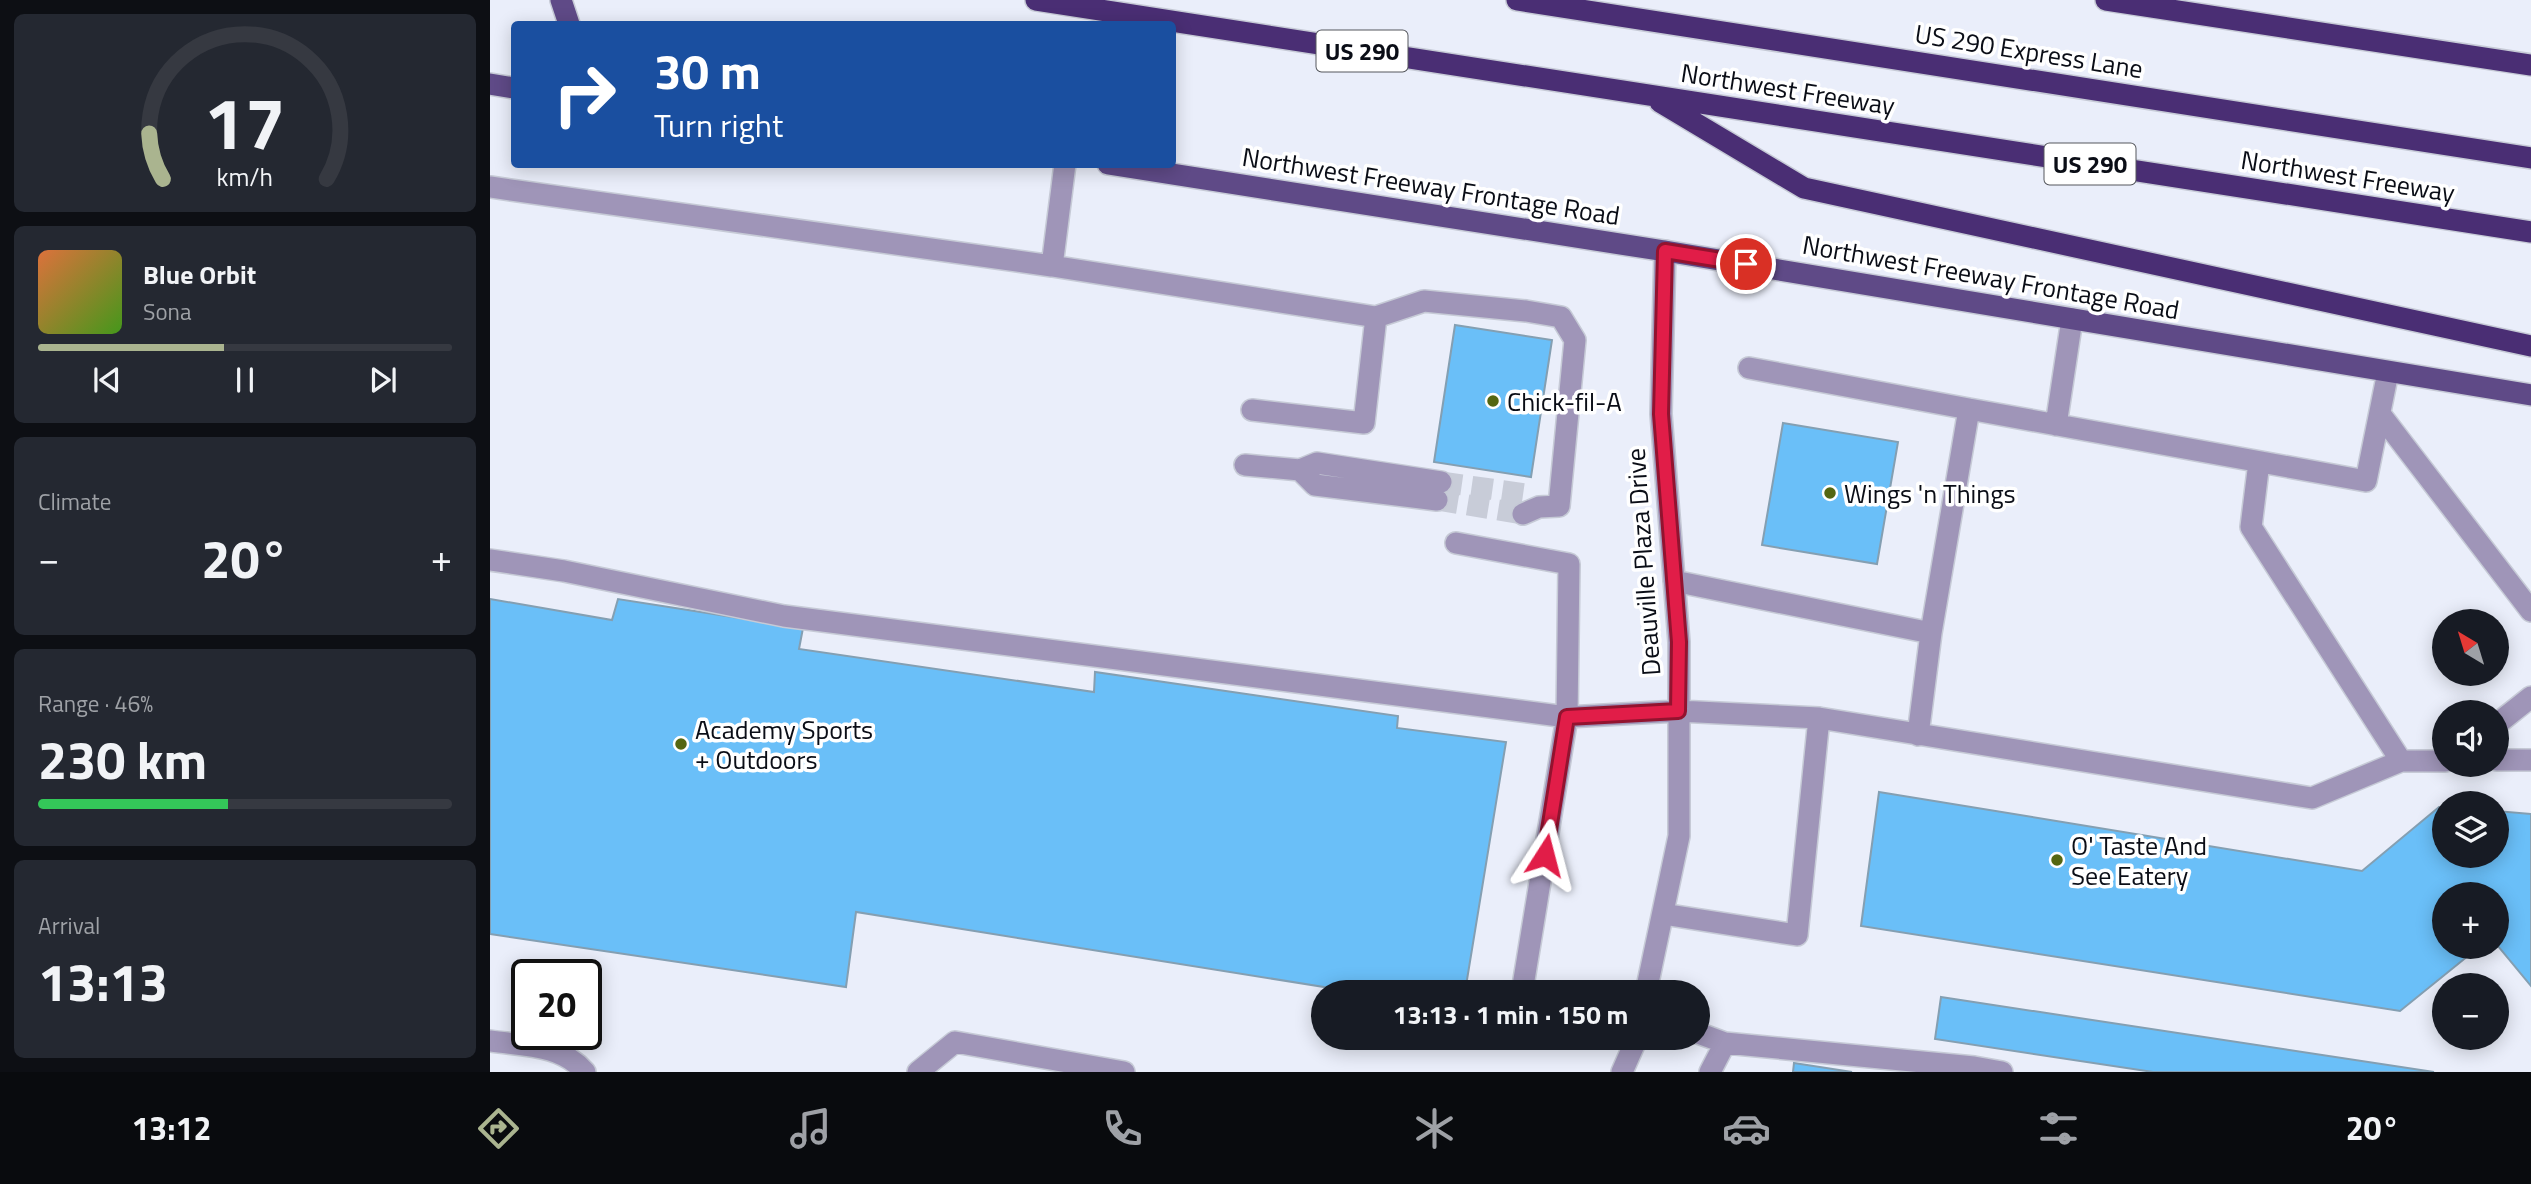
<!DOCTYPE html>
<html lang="en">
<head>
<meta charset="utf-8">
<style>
	:root { --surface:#171b24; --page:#242831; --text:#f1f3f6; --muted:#9ea1a6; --line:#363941; --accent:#aab48f }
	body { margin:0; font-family:"Titillium Web",sans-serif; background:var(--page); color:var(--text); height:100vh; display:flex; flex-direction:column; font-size:26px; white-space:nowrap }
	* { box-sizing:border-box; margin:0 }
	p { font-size:23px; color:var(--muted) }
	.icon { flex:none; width:38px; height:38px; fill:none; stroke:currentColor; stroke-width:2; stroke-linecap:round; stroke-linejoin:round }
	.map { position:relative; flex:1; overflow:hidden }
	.side { display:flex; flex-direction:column; gap:14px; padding:14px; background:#0d0f14; width:490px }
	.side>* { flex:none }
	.top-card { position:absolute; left:21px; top:21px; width:665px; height:147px; border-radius:7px; box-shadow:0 4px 18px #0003; background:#1a4fa0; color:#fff; overflow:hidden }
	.needle { width:46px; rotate:322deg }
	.buttons { position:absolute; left:1942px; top:609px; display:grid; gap:14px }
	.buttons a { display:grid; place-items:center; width:77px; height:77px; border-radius:50%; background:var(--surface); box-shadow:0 4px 18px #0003; font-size:35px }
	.speed { position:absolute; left:21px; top:959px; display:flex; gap:14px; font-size:35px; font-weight:700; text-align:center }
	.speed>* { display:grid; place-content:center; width:91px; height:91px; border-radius:50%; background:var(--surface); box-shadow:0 4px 18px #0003; line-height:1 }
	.speed .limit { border:4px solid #111; border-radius:10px; background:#fff; color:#111 }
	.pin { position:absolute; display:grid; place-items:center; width:60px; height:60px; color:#fff; margin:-30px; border:4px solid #fff; border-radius:50%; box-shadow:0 2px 7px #0007 }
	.me { position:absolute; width:77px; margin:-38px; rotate:9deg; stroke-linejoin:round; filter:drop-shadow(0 0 5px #0008) }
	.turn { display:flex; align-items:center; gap:24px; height:147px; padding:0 28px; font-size:32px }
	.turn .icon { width:91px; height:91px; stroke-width:2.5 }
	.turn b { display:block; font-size:49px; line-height:60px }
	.big { font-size:52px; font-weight:700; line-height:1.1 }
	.side .widget { flex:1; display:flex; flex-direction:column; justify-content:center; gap:10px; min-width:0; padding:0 24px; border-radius:10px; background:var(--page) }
	.side .dial { align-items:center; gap:0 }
	.dial svg { height:182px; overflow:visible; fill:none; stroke:var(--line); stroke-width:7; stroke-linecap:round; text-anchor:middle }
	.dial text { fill:var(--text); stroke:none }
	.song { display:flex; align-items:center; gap:21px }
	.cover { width:84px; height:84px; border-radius:10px; background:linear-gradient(135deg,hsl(20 70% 55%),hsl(100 70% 35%)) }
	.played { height:7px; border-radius:4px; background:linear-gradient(90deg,var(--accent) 45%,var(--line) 45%) }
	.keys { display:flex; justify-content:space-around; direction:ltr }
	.heat { display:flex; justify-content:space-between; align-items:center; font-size:38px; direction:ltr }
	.charge { height:10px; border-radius:5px; background:linear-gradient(90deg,#34c759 46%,var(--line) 0) }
	.trip { position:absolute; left:821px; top:980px; width:399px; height:70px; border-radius:35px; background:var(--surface); box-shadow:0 4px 18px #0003; font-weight:700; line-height:70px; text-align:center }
	.tabs { display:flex; height:112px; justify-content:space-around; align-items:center; background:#090b0e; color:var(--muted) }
	.tabs .icon { width:49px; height:49px }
	.tabs .selected { color:var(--accent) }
	.tabs b { font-size:32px; color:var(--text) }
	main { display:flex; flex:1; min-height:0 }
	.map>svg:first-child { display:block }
	.building { fill:#6abff8; stroke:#849fb2; stroke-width:2 }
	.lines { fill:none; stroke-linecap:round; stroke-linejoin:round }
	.minor-tunnel { stroke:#c8ccd8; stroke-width:21; stroke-dasharray:21 10; stroke-linecap:butt }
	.minor-casing { stroke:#c6cad6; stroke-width:24 }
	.major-casing { stroke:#c6cad6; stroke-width:24 }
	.highway-casing { stroke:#c6cad6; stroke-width:24 }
	.minor { stroke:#9f95b8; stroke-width:21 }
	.major { stroke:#5f4a87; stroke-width:21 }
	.highway { stroke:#4a2e74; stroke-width:21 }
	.route-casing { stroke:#92132f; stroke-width:18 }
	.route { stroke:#e11d48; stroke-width:12 }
	.poi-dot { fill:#546611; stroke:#fff; stroke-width:2.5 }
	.labels { text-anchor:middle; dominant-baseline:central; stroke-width:7; stroke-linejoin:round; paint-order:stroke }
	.shield { fill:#fff; stroke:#54565c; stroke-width:2 }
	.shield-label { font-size:24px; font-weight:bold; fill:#0a0d16 }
	.street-label { font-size:26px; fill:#0a0d16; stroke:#fff }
	.poi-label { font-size:26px; fill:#0a0d16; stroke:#fff; text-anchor:start }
</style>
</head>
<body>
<main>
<section class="side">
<div class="widget dial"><svg viewBox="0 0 100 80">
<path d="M14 69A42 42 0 1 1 86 69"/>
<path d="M14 69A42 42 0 0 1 8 49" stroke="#aab48f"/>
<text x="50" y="56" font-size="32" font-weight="700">17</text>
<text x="50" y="72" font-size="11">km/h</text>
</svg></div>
<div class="widget">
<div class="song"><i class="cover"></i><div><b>Blue Orbit</b><p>Sona</p></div></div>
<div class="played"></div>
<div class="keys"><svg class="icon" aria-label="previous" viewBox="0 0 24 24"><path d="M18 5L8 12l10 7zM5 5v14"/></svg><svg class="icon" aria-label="pause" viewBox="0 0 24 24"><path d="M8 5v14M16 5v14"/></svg><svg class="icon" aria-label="next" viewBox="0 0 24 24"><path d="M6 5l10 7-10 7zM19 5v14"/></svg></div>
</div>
<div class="widget"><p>Climate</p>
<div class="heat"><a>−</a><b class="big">20°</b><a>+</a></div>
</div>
<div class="widget"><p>Range · 46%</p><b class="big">230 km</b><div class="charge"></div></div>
<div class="widget"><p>Arrival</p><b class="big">13:13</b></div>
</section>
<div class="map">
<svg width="2041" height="1072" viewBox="0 0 2041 1072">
	<rect width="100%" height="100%" fill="#eaeefa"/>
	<path class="building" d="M965,325L1062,340L1041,477L944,462Z
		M1293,423L1408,442L1387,564L1272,545Z
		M0,599L122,620L128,599L313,628L309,649L604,692L605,672L908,716L907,728L1016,742L975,992H865L366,912L356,987L0,934Z
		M1389,792L1872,871L1949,807L1955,808V856H2007V811L2041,814V986L2007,945V894H1955V947H1989L1910,1011L1371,926Z
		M1451,997L1944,1072H1663L1445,1039Z
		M1304,1063L1362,1072H1303Z"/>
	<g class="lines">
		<path class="minor-tunnel" d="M951,482L1036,494
			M947,500L1033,514"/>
		<defs>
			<path id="minor" d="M0,187L562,266L575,164
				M562,266L886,317L934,301L1036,311L1071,317L1085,340L1069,506L1049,507L1033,514
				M1259,368L1479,409
				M762,410L874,423L886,317
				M1890,414L2041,611
				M1566,425L1582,319
				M1769,462L1761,527L1911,761
				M755,465L810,470L825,485L947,500
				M810,470L827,463L951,482
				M966,543L1079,564L1077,717L1032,992
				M0,560L74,571L294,616L395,629L1077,717L1188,711L1329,718L1822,798L1911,761H1955
				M1184,581L1441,633L1479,409L1876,481L1898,372
				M2007,724L2041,697
				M1428,735L1441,633
				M2007,760H2041
				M1173,914L1307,935L1329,718
				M1156,992L1189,836V642L1171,414L1175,251
				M1208,1033L1235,1043L1220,1072
				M0,1041C34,1046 71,1044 95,1072
				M1235,1043L1484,1067L1478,1072
				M1484,1067L1512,1072
				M428,1072L465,1042L634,1072
				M1132,1072L1147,1038"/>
			<path id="major" d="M71,0L79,24
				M0,84L24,88
				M618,164L1175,251L2041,395"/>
			<path id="highway" d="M546,0L2041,232
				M1027,0L2041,158
				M1616,0L2041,65
				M1170,102L1314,188L2041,346"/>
		</defs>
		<use href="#minor" class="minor-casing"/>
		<use href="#major" class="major-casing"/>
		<use href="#highway" class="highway-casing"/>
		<use href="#minor" class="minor"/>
		<use href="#major" class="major"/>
		<use href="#highway" class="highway"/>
	</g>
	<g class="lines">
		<defs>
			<path id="route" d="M1055,855L1077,717L1188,711L1189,642L1171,414L1175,251L1256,264"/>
		</defs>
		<use href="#route" class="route-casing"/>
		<use href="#route" class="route"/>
	</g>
	<g class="poi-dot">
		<circle cx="1003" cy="401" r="7"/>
		<circle cx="1340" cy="493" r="7"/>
		<circle cx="191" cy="744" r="7"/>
		<circle cx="1567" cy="860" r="7"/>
	</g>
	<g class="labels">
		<g class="shield">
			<rect x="826.5" y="30.5" width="91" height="41" rx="5"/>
			<rect x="1554.5" y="143.5" width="91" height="41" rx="5"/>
		</g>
		<g class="shield-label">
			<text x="872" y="51">US 290</text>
			<text x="1600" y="164">US 290</text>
		</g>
		<g class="street-label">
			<text transform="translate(1539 51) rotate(9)">US 290 Express Lane</text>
			<text transform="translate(1298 89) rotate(9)">Northwest Freeway</text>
			<text transform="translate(1858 176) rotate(9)">Northwest Freeway</text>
			<text transform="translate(941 186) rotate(9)">Northwest Freeway Frontage Road</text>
			<text transform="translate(1501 277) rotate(10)">Northwest Freeway Frontage Road</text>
			<text transform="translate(1153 562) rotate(-94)">Deauville Plaza Drive</text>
		</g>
		<g class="poi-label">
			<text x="1017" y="401">Chick-fil-A</text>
			<text x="1354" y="493">Wings 'n Things</text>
			<text x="205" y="729">Academy Sports<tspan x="205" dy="30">+ Outdoors</tspan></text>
			<text x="1581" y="845">O' Taste And<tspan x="1581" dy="30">See Eatery</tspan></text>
		</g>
	</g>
</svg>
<div class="buttons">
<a><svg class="needle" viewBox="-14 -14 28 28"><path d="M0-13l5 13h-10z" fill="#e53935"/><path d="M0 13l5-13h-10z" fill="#9ea1a6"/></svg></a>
<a><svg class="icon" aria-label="sound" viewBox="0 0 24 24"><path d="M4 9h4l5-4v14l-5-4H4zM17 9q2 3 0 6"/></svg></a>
<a><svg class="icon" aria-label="layers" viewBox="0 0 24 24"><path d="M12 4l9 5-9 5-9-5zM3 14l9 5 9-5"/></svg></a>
<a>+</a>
<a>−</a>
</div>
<div class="speed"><div class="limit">20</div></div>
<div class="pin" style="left:1256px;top:264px;background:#d93025"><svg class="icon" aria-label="arrive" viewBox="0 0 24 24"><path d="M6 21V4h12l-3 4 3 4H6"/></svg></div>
<svg class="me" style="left:1055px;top:855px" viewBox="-20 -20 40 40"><path d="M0-17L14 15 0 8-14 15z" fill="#e11d48" stroke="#fff" stroke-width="4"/></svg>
<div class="trip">13:13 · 1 min · 150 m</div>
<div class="top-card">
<div class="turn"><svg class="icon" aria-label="right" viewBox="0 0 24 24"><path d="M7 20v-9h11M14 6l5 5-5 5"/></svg><div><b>30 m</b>Turn right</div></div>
</div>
</div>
</main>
<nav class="tabs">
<b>13:12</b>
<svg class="icon selected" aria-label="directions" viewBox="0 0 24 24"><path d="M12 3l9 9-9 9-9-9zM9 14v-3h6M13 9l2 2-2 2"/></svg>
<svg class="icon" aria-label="music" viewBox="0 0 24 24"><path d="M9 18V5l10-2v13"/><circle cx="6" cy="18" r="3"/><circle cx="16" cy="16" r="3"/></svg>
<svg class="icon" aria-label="phone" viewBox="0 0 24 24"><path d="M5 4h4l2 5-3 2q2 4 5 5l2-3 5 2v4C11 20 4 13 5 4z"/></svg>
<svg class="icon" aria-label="climate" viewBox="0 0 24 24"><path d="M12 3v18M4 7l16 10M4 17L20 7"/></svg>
<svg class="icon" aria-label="car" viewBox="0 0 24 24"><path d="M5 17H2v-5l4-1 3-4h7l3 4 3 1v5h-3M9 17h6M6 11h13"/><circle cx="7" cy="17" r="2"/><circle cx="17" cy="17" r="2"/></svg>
<svg class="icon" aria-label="filters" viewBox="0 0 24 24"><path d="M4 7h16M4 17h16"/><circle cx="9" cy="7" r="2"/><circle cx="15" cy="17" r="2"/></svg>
<b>20°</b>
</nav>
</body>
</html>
